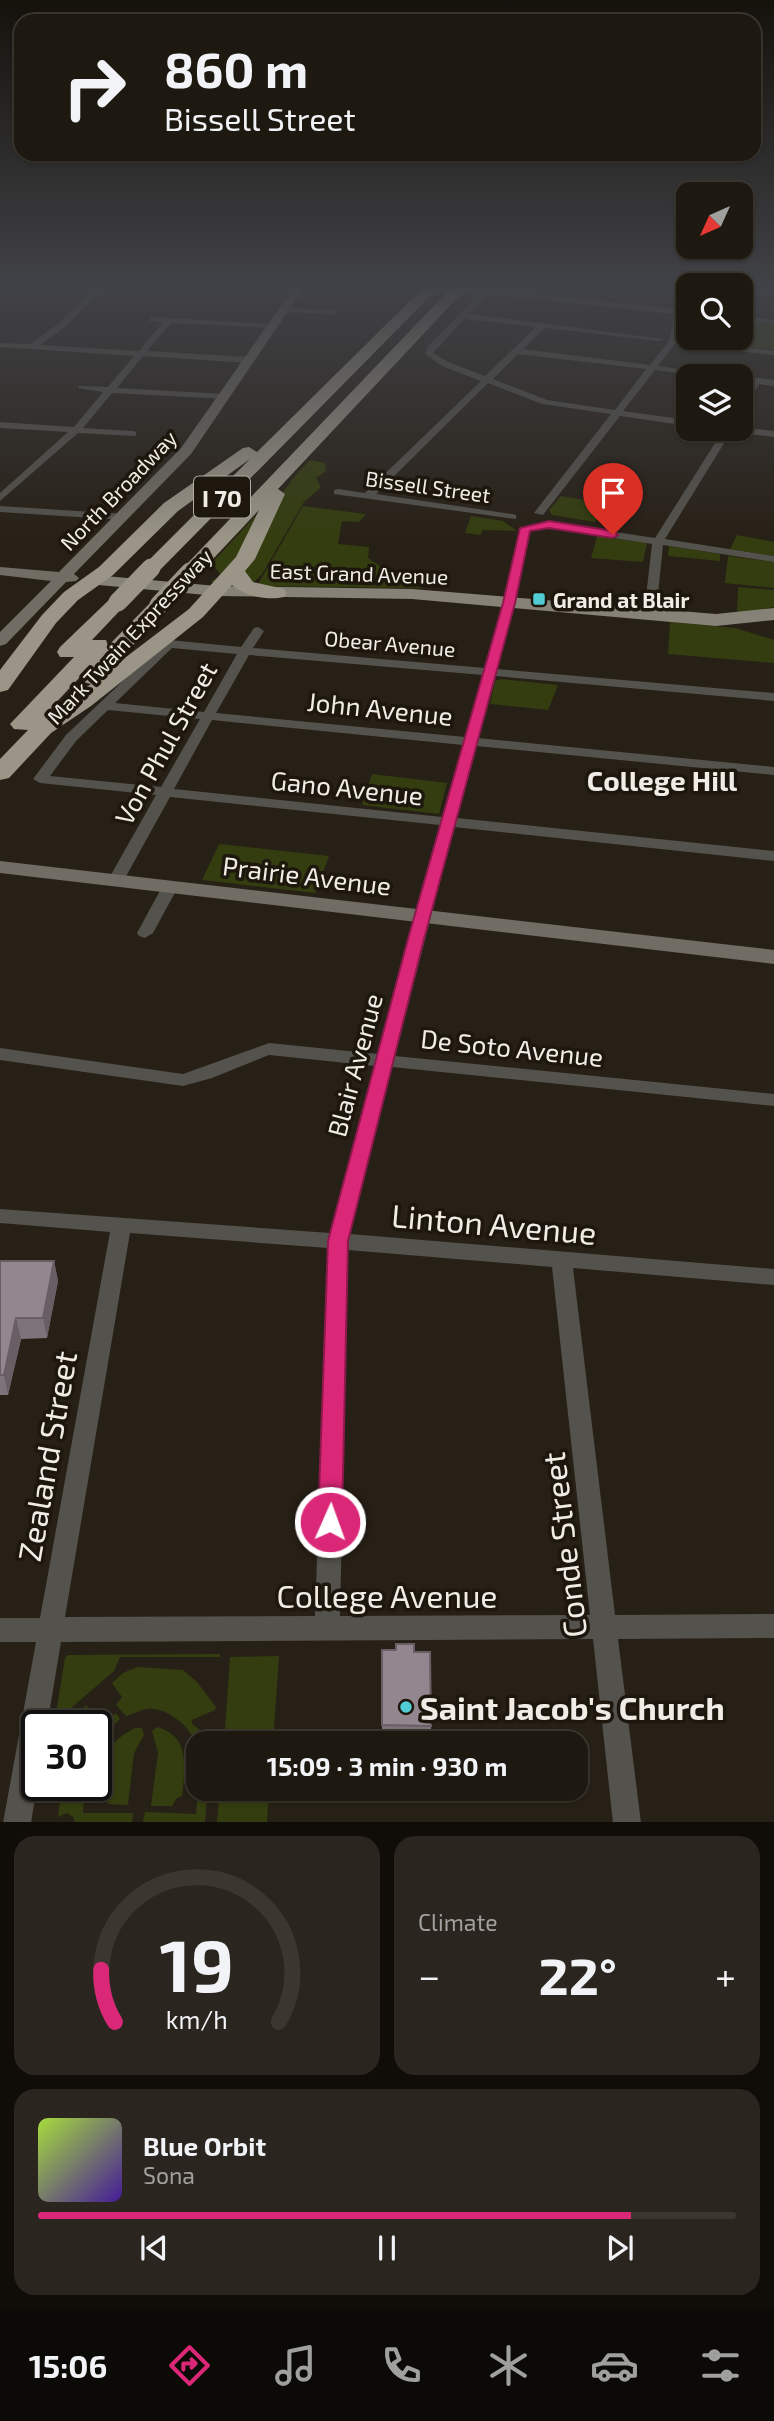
<!DOCTYPE html>
<html lang="en">
<head>
<meta charset="utf-8">
<style>
	:root { --surface:#1d1810; --page:#2a251e; --text:#f1f3f6; --muted:#a0a09f; --line:#3b3730; --accent:#db2777 }
	body { margin:0; font-family:"Exo 2",sans-serif; background:var(--page); color:var(--text); height:100vh; display:flex; flex-direction:column; font-size:26px; white-space:nowrap }
	* { box-sizing:border-box; margin:0 }
	p { font-size:23px; color:var(--muted) }
	.icon { flex:none; width:38px; height:38px; fill:none; stroke:currentColor; stroke-width:2; stroke-linecap:round; stroke-linejoin:round }
	.map { position:relative; height:1822px; overflow:hidden }
	.side { display:flex; flex-direction:column; gap:14px; padding:14px; background:#100d09; flex:1 }
	.side>* { flex:none }
	.top-card { position:absolute; left:14px; top:14px; width:747px; height:147px; border-radius:21px; box-shadow:0 2px 5px #0004,0 0 0 2px var(--line); background:#1d1810; color:var(--text); overflow:hidden }
	.needle { width:46px; rotate:225deg }
	.controls { position:absolute; left:676px; top:182px; display:grid; gap:14px }
	.controls a { display:grid; place-items:center; width:77px; height:77px; border-radius:14px; background:var(--surface); box-shadow:0 2px 5px #0004,0 0 0 2px var(--line); font-size:35px }
	.speed { position:absolute; left:21px; top:1710px; display:flex; gap:14px; font-size:35px; font-weight:700; text-align:center }
	.speed>* { display:grid; place-content:center; width:91px; height:91px; border-radius:50%; background:var(--surface); box-shadow:0 2px 5px #0004,0 0 0 2px var(--line); line-height:1 }
	.speed .limit { border:4px solid #111; border-radius:10px; background:#fff; color:#111 }
	.pin { position:absolute; display:grid; place-items:center; width:60px; height:60px; color:#fff; margin:-72px -30px; border-radius:50% 50% 50% 0; rotate:-45deg; box-shadow:0 0 7px #0007 }
	.pin .icon { rotate:45deg }
	.me { position:absolute; width:77px; margin:-38px; rotate:2deg; stroke-linejoin:round; filter:drop-shadow(0 0 5px #0008) }
	.turn { display:flex; align-items:center; gap:24px; height:147px; padding:0 35px; font-size:32px }
	.turn .icon { width:91px; height:91px; stroke-width:2.5 }
	.turn b { display:block; font-size:49px; line-height:60px }
	.big { font-size:52px; font-weight:700; line-height:1.1 }
	.side .widget { flex:1; display:flex; flex-direction:column; justify-content:center; gap:10px; min-width:0; padding:0 24px; border-radius:21px; background:var(--page) }
	.side .dial { align-items:center; gap:0 }
	.dial svg { height:182px; overflow:visible; fill:none; stroke:var(--line); stroke-width:7; stroke-linecap:round; text-anchor:middle }
	.dial text { fill:var(--text); stroke:none }
	.song { display:flex; align-items:center; gap:21px }
	.cover { width:84px; height:84px; border-radius:10px; background:linear-gradient(135deg,hsl(80 70% 55%),hsl(260 70% 35%)) }
	.played { height:7px; border-radius:4px; background:linear-gradient(90deg,var(--accent) 85%,var(--line) 85%) }
	.keys { display:flex; justify-content:space-around; direction:ltr }
	.heat { display:flex; justify-content:space-between; align-items:center; font-size:38px; direction:ltr }
	.side .tiles { flex:1; display:grid; gap:14px; grid-template-columns:1fr 1fr }
	.widget:last-child { grid-column:span 2 }
	.trip { position:absolute; left:186px; top:1731px; width:402px; height:70px; border-radius:21px; background:var(--surface); box-shadow:0 2px 5px #0004,0 0 0 2px var(--line); font-weight:700; line-height:70px; text-align:center }
	.tabs { display:flex; height:112px; justify-content:space-around; align-items:center; background:#0c0a06; color:var(--muted) }
	.tabs .icon { width:49px; height:49px }
	.tabs .active { color:var(--accent) }
	.tabs b { font-size:32px; color:var(--text) }
	.map>svg:first-child { display:block }
	.green { fill:#343d0f }
	.lines { fill:none; stroke-linecap:round; stroke-linejoin:round }
	.street { fill:#54524c; fill-rule:evenodd }
	.secondary { fill:#716d64; fill-rule:evenodd }
	.primary { fill:#878277; fill-rule:evenodd }
	.highway { fill:#9a9587; fill-rule:evenodd }
	.highway-bridge-far1 { stroke:#9a9587; stroke-width:15 }
	.highway-bridge { stroke:#9a9587; stroke-width:19 }
	.wall { fill:#7f737a }
	.shaded-wall { fill:#685e63 }
	.building { fill:#94868e; stroke:#685e63; stroke-width:2 }
	.route { fill:#db2777; stroke:#8e194d; stroke-width:2 }
	.poi-dot { fill:#51ccd2; stroke:#1d170d; stroke-width:2.5 }
	.labels { text-anchor:middle; dominant-baseline:central; stroke-width:7; stroke-linejoin:round; paint-order:stroke }
	.far-street-label { font-size:21px; fill:#f1ece5; stroke:#1d170d }
	.far-poi-label { font-size:21px; font-weight:bold; fill:#f1ece5; stroke:#1d170d; text-anchor:start }
	.shield { fill:#1d170d; stroke:#b1aca4; stroke-width:2 }
	.shield-label { font-size:24px; font-weight:bold; fill:#f1ece5 }
	.street-label { font-size:26px; fill:#f1ece5; stroke:#1d170d }
	.neighbourhood-label { font-size:28px; font-weight:bold; fill:#f1ece5; stroke:#1d170d }
	.near-street-label { font-size:32px; fill:#f1ece5; stroke:#1d170d }
	.near-poi-label { font-size:32px; font-weight:bold; fill:#f1ece5; stroke:#1d170d; text-anchor:start }
</style>
</head>
<body>
<div class="map">
<svg width="774" height="1823" viewBox="0 0 774 1823">
	<rect width="100%" height="100%" fill="#272016"/>
	<path class="green" d="M687,315L688,338H740V321L774,324V350L682,339Z
		M310,460L325,463L326,471L316,478L321,487L304,502L262,574L251,585L240,572C260,533 278,490 310,460Z
		M561,496L609,504L595,522L552,515L549,510Z
		M268,502L243,554L217,582H210L221,575L212,563Z
		M303,506L366,514L359,522L342,521L338,544L369,547L368,558L396,577L422,588L257,586Z
		M471,516L503,521L517,531L482,530L481,535L465,533Z
		M737,535L774,542V556L730,549Z
		M597,536L647,543L643,562L591,558Z
		M669,546L720,554V561L668,556Z
		M728,556L774,562V588L725,583Z
		M738,587L774,590V607L737,614Z
		M670,622L735,628L774,640V663L668,654Z
		M501,679L558,685L548,710L490,704L495,681Z
		M372,774L447,783L439,814L362,805Z
		M219,844L329,856L315,893L202,880Z
		M220,1654V1657H120L114,1671L70,1709L61,1708L58,1725H54L65,1658L68,1655Z
		M279,1656L273,1743H224L230,1657Z
		M137,1667L183,1670L197,1682L216,1707L215,1710L192,1720V1724L200,1730L203,1743H198V1747C191,1728 169,1707 147,1709C140,1710 133,1714 126,1716L116,1705L122,1697L112,1683L123,1673Z
		M86,1705L97,1718L111,1717L116,1713L120,1719L96,1742V1726L73,1725Z
		M157,1727C191,1736 185,1770 182,1796L177,1798L172,1806H151L158,1753L152,1731Z
		M135,1728H142L144,1735L134,1753L128,1805L108,1804L106,1796L99,1795C104,1762 102,1745 135,1728Z
		M62,1785H85L83,1813H133L132,1822H75L73,1817L67,1813L58,1817Z
		M198,1788L208,1789L205,1822H143L145,1812L196,1814Z
		M220,1789H269L267,1822H217Z"/>
	<g class="lines">
		<path class="street" d="M98,286H106L64,328L40,345L139,351L163,322L148,321L151,317L272,324L276,326L272,328L171,323L147,351L249,357L253,360L249,363L143,356L117,388L224,394L227,395V399L112,393L83,428L133,431L136,432V436L78,433L0,501V493L68,432L0,428V422L74,427L103,392L78,388L79,386L108,387L134,356L0,347V343L30,344L58,324Z
			M434,286L485,289L496,286L493,290L677,309L688,298V306L684,310L688,311V315H682L677,339L774,351V355L675,344L658,366L726,376H703L655,370L623,411L688,420V426L620,416L543,515L534,513L611,414L542,404L488,383L376,494L512,514L516,515V519L334,494V490L338,489L365,493L481,381L442,366L425,354L427,347L481,293ZM489,294L675,314L669,341L650,365L523,349L545,328L659,341L663,339L469,314ZM464,319L536,327L485,376L448,362L433,353ZM518,354L646,369L615,410L547,400L493,379Z
			M740,289L774,292V296L740,293Z
			M283,308L334,310L338,312L334,314L280,312Z
			M740,316L774,320V324L740,320Z
			M740,376L774,380V386L759,384L745,409L740,412V401L751,383L740,382Z
			M740,427L774,431V437L731,432L665,539L774,556V562L663,545L656,614L650,618L644,614L652,544L549,528L544,525L549,522L655,538L724,429Z
			M0,506L124,514L129,517L124,520L0,512Z
			M525,526L530,529L515,603L497,669L774,693V701L495,676L478,738L774,767V775L476,746L457,818L774,851V861L454,827L395,1056L774,1094V1106L392,1067L350,1234L774,1269V1285L573,1268L615,1615L774,1614V1638L618,1639L641,1823H613L593,1639L61,1642L47,1726H37V1785L31,1823H3L36,1642H0V1618H40L110,1232L0,1223V1209L330,1233L375,1066L269,1055L212,1078L183,1086L0,1060V1048L183,1074L269,1043L378,1054L440,825L170,797L124,880L116,885L108,880L156,795L40,783L33,779L66,735L165,641L169,640L241,647L254,628L258,627L264,631L253,648L485,668L503,603L520,529ZM172,648L237,654L204,712L115,703ZM249,655L483,675L465,737L216,713ZM108,710L200,719L161,787L50,776L76,741ZM212,720L463,745L442,817L174,789ZM130,1233L328,1248L315,1616L65,1617ZM348,1250L552,1267L590,1615L340,1616Z
			M170,882L178,887L153,933L145,938L139,936L137,933L162,887Z"/>
		<path class="secondary" d="M295,286H305L191,454L74,574L79,578L76,581L66,582L6,644L0,646V632L51,581L0,575V567L59,572L181,448Z
			M0,861L774,950V964L0,873Z"/>
		<path class="primary" d="M94,575L217,586L412,589L716,614L774,608V620L716,626L412,599L217,596L88,584L85,580L88,576Z"/>
		<path class="highway" d="M425,286H440L158,572H144L141,568L250,459L178,511L113,575L78,600L56,623L8,690L0,692V670L42,615L64,592L99,567L164,503L243,448L249,447L257,452Z
			M455,288L460,289V295L278,489L285,494L255,559L245,571L253,582L284,589L287,593L284,597C268,601 245,596 232,585L203,617L91,706L51,733L9,778L0,780V759L28,730L14,729L10,724L74,657H60L57,652L60,647L111,598H125L128,602L92,640H106L108,646L152,601H166L169,605L166,609L113,667L189,609L236,557L259,510L197,576H183L180,572L183,568L450,289ZM80,677L83,682L91,684L58,707L50,709Z"/>
		<path class="highway-bridge-far1" d="M455,292L461,286"/>
		<path class="highway-bridge" d="M118,602L151,568
			M159,605L190,572"/>
	</g>
	<path class="wall" d="M0,1261H54L58,1281L47,1338L21,1339L8,1395H0Z
		M382,1650L414,1652L431,1726V1743H382Z"/>
	<path class="shaded-wall" d="M54,1261L58,1281L47,1338L43,1318Z
		M16,1318L21,1339L8,1395L4,1375Z"/>
	<path class="building" d="M0,1261H54L43,1318H16L4,1375H0Z
		M396,1644H414V1652H430L431,1726L382,1725V1650H396Z"/>
	<linearGradient id="sky" x2="0" y2="1"><stop stop-color="#15120c"/><stop offset="0.53" stop-color="#414247"/><stop offset="1" stop-color="#414247" stop-opacity="0"/></linearGradient>
	<rect width="774" height="541" fill="url(#sky)"/>
	<path class="route" d="M549,521L613,531L618,535L613,538L549,528L530,531L515,603L424,939L348,1241L342,1522L339,1529L330,1533L322,1529L318,1522L328,1241L408,939L503,603L520,528Z"/>
	<g class="poi-dot">
		<rect x="532" y="592" width="14" height="14" rx="3.5"/>
		<circle cx="406" cy="1707" r="7"/>
	</g>
	<g class="labels">
		<g class="far-street-label">
			<text transform="translate(428 486) rotate(8)">Bissell Street</text>
			<text transform="translate(118 490) rotate(-46)">North Broadway</text>
			<text transform="translate(359 573) rotate(2)">East Grand Avenue</text>
			<text transform="translate(129 636) rotate(-47)">Mark Twain Expressway</text>
			<text transform="translate(390 643) rotate(5)">Obear Avenue</text>
		</g>
		<g class="far-poi-label">
			<text x="553" y="599">Grand at Blair</text>
		</g>
		<rect class="shield" x="194" y="476.5" width="56" height="41" rx="5"/>
		<g class="shield-label">
			<text x="222" y="497">I 70</text>
		</g>
		<g class="street-label">
			<text transform="translate(380 708) rotate(6)">John Avenue</text>
			<text transform="translate(165 743) rotate(-61)">Von Phul Street</text>
			<text transform="translate(347 787) rotate(6)">Gano Avenue</text>
			<text transform="translate(307 875) rotate(7)">Prairie Avenue</text>
			<text transform="translate(512 1047) rotate(6)">De Soto Avenue</text>
			<text transform="translate(354 1065) rotate(-75)">Blair Avenue</text>
		</g>
		<g class="neighbourhood-label">
			<text x="662" y="780">College Hill</text>
		</g>
		<g class="near-street-label">
			<text transform="translate(494 1223) rotate(5)">Linton Avenue</text>
			<text transform="translate(46 1456) rotate(-80)">Zealand Street</text>
			<text transform="translate(563 1545) rotate(-97)">Conde Street</text>
			<text x="387" y="1595">College Avenue</text>
		</g>
		<g class="near-poi-label">
			<text x="420" y="1707">Saint Jacob's Church</text>
		</g>
	</g>
</svg>
<div class="controls">
<a><svg class="needle" viewBox="-14 -14 28 28"><path d="M0-13l5 13h-10z" fill="#e53935"/><path d="M0 13l5-13h-10z" fill="#a0a09f"/></svg></a>
<a><svg class="icon" aria-label="search" viewBox="0 0 24 24"><circle cx="10" cy="10" r="6"/><path d="M15 15l6 6"/></svg></a>
<a><svg class="icon" aria-label="layers" viewBox="0 0 24 24"><path d="M12 4l9 5-9 5-9-5zM3 14l9 5 9-5"/></svg></a>
</div>
<div class="speed"><div class="limit">30</div></div>
<div class="pin" style="left:613px;top:535px;background:#d93025"><svg class="icon" aria-label="arrive" viewBox="0 0 24 24"><path d="M6 21V4h12l-3 4 3 4H6"/></svg></div>
<svg class="me" style="left:330px;top:1522px" viewBox="-20 -20 40 40"><circle r="17" fill="#db2777" stroke="#fff" stroke-width="3"/><path d="M0-11L8 9 0 5-8 9z" fill="#fff"/></svg>
<div class="trip">15:09 · 3 min · 930 m</div>
<div class="top-card">
<div class="turn"><svg class="icon" aria-label="right" viewBox="0 0 24 24"><path d="M7 20v-9h11M14 6l5 5-5 5"/></svg><div><b>860 m</b>Bissell Street</div></div>
</div>
</div>
<section class="side">
<div class="tiles">
<div class="widget dial"><svg viewBox="0 0 100 80">
<path d="M14 69A42 42 0 1 1 86 69"/>
<path d="M14 69A42 42 0 0 1 8 46" stroke="#db2777"/>
<text x="50" y="56" font-size="32" font-weight="700">19</text>
<text x="50" y="72" font-size="11">km/h</text>
</svg></div>
<div class="widget"><p>Climate</p>
<div class="heat"><a>−</a><b class="big">22°</b><a>+</a></div>
</div>
<div class="widget">
<div class="song"><i class="cover"></i><div><b>Blue Orbit</b><p>Sona</p></div></div>
<div class="played"></div>
<div class="keys"><svg class="icon" aria-label="previous" viewBox="0 0 24 24"><path d="M18 5L8 12l10 7zM5 5v14"/></svg><svg class="icon" aria-label="pause" viewBox="0 0 24 24"><path d="M8 5v14M16 5v14"/></svg><svg class="icon" aria-label="next" viewBox="0 0 24 24"><path d="M6 5l10 7-10 7zM19 5v14"/></svg></div>
</div>
</div>
</section>
<nav class="tabs">
<b>15:06</b>
<svg class="icon active" aria-label="directions" viewBox="0 0 24 24"><path d="M12 3l9 9-9 9-9-9zM9 14v-3h6M13 9l2 2-2 2"/></svg>
<svg class="icon" aria-label="music" viewBox="0 0 24 24"><path d="M9 18V5l10-2v13"/><circle cx="6" cy="18" r="3"/><circle cx="16" cy="16" r="3"/></svg>
<svg class="icon" aria-label="phone" viewBox="0 0 24 24"><path d="M5 4h4l2 5-3 2q2 4 5 5l2-3 5 2v4C11 20 4 13 5 4z"/></svg>
<svg class="icon" aria-label="climate" viewBox="0 0 24 24"><path d="M12 3v18M4 7l16 10M4 17L20 7"/></svg>
<svg class="icon" aria-label="car" viewBox="0 0 24 24"><path d="M5 17H2v-5l4-1 3-4h7l3 4 3 1v5h-3M9 17h6M6 11h13"/><circle cx="7" cy="17" r="2"/><circle cx="17" cy="17" r="2"/></svg>
<svg class="icon" aria-label="filters" viewBox="0 0 24 24"><path d="M4 7h16M4 17h16"/><circle cx="9" cy="7" r="2"/><circle cx="15" cy="17" r="2"/></svg>
</nav>
</body>
</html>
